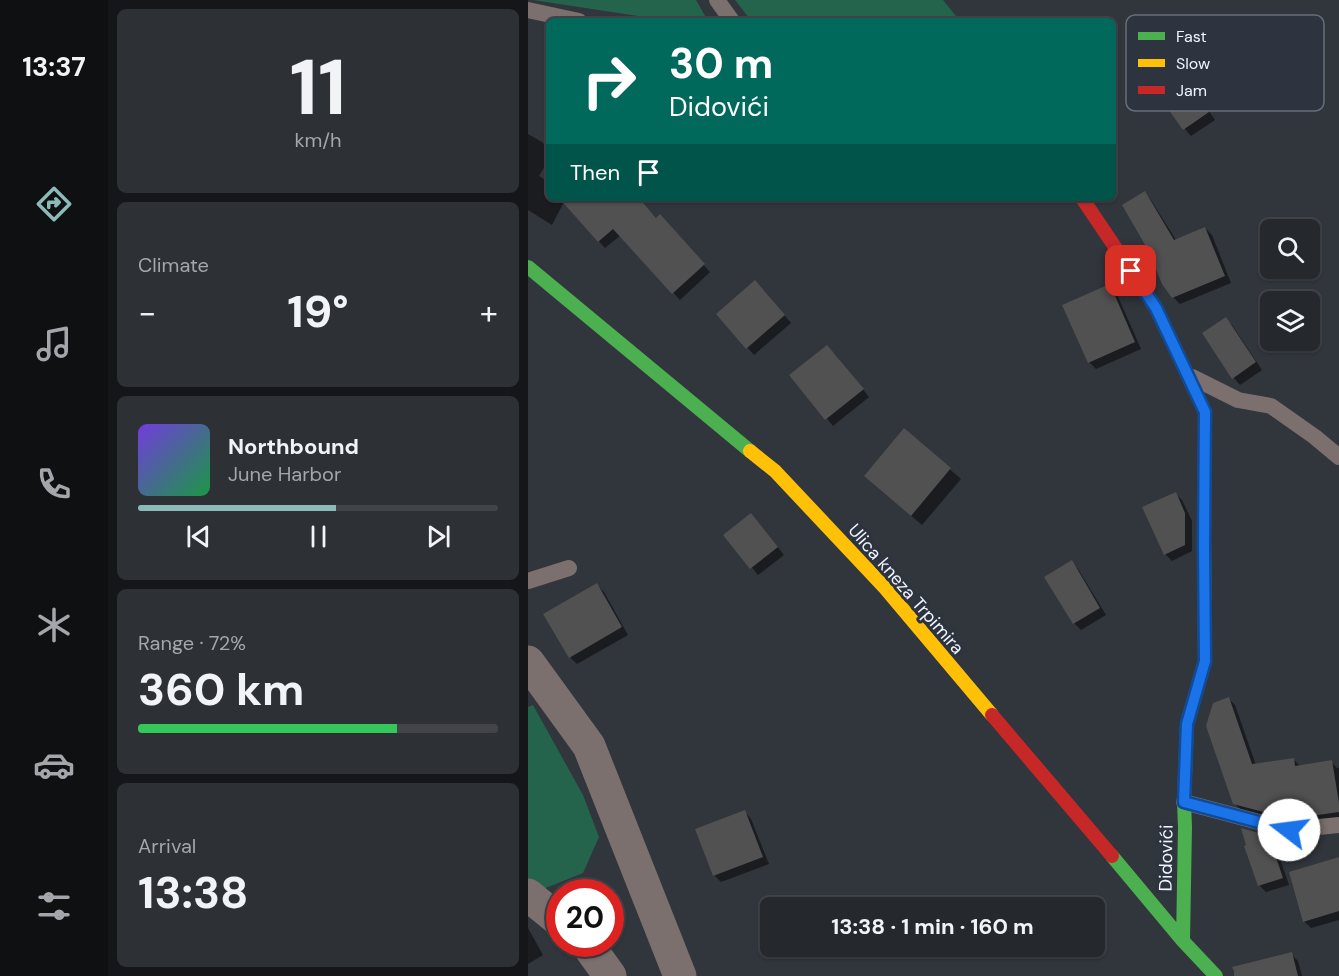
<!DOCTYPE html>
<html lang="en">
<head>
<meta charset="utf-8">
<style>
	:root { --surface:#25282d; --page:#2d3035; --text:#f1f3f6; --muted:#a3a6aa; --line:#424449; --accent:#8bbbb9 }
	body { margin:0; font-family:"DM Sans",sans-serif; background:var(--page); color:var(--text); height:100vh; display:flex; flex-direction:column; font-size:22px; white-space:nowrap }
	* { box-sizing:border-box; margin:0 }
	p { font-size:20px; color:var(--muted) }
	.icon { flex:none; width:33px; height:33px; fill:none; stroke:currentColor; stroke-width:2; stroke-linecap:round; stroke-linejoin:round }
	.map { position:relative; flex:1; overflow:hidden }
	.drawer { display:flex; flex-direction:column; gap:9px; padding:9px; background:#141619; width:420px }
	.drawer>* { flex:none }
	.banner { position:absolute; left:18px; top:18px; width:570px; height:183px; border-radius:9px; box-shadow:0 2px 4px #0004,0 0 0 2px var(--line); background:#00695c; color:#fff; overflow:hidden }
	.tools { position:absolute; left:732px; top:219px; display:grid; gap:12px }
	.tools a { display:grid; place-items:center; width:60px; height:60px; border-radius:9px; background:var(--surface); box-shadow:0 2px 4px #0004,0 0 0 2px var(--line); font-size:30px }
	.speed { position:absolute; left:18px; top:879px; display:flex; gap:12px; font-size:30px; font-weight:700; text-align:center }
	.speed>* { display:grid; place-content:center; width:78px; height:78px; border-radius:50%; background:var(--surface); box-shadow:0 2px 4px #0004,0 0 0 2px var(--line); line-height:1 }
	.speed .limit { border:9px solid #d22; background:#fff; color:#111 }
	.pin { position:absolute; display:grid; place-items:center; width:51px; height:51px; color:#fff; margin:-26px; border-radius:12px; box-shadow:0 3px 9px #0006 }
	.me { position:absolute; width:66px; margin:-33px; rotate:285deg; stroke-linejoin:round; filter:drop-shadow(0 0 4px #0008) }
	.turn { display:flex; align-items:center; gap:21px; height:126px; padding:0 24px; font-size:27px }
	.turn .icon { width:78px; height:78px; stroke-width:2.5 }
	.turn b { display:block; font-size:42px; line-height:51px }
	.then { display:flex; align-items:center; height:57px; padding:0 24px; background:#0003; gap:12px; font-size:22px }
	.big { font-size:45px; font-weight:700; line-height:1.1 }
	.drawer .tile { flex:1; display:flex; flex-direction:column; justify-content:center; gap:9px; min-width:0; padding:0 21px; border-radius:9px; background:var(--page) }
	.drawer .dial { align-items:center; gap:0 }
	.dial b { font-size:78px; line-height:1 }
	.song { display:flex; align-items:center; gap:18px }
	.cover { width:72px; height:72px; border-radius:9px; background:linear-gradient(135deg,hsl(260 70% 55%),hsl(140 70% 35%)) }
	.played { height:6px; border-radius:3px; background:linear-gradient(90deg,var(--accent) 55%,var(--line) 55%) }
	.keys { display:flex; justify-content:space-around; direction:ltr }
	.heat { display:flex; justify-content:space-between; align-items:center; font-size:33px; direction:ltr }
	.charge { height:9px; border-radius:4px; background:linear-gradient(90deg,#34c759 72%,var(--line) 0) }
	.trip { position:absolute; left:232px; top:897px; width:345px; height:60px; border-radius:9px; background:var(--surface); box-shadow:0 2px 4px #0004,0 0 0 2px var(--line); font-weight:700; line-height:60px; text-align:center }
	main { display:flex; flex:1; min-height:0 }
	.dock { display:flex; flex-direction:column; width:108px; justify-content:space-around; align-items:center; background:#0f1012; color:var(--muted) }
	.dock .icon { width:42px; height:42px }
	.dock .selected { color:var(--accent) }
	.dock b { font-size:27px; color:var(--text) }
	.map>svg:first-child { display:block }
	.green { fill:#25644c }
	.shadow { fill:#0007 }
	.building { fill:#515152 }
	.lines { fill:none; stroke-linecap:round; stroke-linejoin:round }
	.lane { stroke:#7b706d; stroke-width:16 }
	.street { stroke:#7b706d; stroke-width:33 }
	.fast { stroke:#4caf50; stroke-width:14 }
	.slow { stroke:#ffc107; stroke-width:14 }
	.jam { stroke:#c62828; stroke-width:14 }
	.route-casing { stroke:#114b97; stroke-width:15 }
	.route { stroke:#1a73e8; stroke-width:10 }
	.labels { text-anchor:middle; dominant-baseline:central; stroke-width:6; stroke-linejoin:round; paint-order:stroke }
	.street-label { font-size:18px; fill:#f0f5fd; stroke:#2d3440 }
	.key { fill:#2d3440; stroke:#686e79; stroke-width:1.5 }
	.key-label { font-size:16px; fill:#f0f5fd }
</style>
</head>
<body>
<main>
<nav class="dock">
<b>13:37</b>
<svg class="icon selected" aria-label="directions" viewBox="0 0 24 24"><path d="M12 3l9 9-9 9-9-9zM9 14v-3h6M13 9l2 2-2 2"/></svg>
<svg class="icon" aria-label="music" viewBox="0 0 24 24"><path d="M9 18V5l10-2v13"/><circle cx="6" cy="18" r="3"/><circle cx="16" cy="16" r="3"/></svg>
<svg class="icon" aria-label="phone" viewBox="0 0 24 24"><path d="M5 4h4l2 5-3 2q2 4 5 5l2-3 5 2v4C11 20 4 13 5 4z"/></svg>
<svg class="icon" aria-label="climate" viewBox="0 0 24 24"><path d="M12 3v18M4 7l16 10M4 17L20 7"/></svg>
<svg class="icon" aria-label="car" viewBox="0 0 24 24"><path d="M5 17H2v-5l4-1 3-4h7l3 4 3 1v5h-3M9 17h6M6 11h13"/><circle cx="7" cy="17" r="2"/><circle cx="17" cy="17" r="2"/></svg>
<svg class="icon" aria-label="filters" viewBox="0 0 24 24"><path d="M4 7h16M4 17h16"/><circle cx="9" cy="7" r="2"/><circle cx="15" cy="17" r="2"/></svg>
</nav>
<section class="drawer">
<div class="tile dial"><b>11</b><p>km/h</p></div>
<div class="tile"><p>Climate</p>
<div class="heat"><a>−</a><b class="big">19°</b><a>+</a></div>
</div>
<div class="tile">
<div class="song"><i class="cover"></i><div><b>Northbound</b><p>June Harbor</p></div></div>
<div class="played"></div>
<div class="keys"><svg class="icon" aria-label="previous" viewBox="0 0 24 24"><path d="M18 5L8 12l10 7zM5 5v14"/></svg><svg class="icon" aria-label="pause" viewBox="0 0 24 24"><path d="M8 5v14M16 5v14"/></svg><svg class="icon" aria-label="next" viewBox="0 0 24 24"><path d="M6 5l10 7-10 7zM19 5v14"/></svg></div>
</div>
<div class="tile"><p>Range · 72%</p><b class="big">360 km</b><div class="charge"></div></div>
<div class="tile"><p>Arrival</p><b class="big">13:38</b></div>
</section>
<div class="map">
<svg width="811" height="976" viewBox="0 0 811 976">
	<rect width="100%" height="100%" fill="#31353c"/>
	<path class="green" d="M5,0H168L180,21H143Z
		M207,0H415L432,21H280L249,17L221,18Z
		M5,705L55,795L71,837L55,873L10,891L0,885V707Z"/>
	<path class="shadow" d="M647,66L654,72L687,120L663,136L657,129L623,82Z
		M0,134L14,142L21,149V159L11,176L21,182V198H38L24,225L0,210Z
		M617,193L623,200L648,240L677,228L684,235L703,283L652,304L645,297Z
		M62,198H110L129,219L138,223L182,272L152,300L93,235L77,248L45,213Z
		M581,285L588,292L613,349L568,369L561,362Z
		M234,289L263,323L226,355L190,314Z
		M697,319L704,325L734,370L712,385L706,378Z
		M306,353L341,397L305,426L263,375Z
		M377,430L433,479L394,525L348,486Z
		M647,493L654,500L664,521V551L644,561L637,554Z
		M230,522L256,555L230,575L198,535Z
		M544,562L550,569L578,615L553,630L546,623Z
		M69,585L76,592L100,635L49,664L42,657Z
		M701,699L707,705L728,765L765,759L772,766L803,762L809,768H811V819L769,825L713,810L706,803Z
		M217,812L223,819L241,864L193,882L186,875Z
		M740,837L747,844L761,885L738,892L731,885Z
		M811,859V920L783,928L776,921Z
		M0,928L15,955L0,964Z
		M763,954L770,961L774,976H732Z"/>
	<path class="building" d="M647,64L681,112L655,130L621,82Z
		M617,191L646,240L677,227L697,276L644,298L634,284L620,250L594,205Z
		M31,198H111L128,218L132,214L177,264L144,294L85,229L70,242Z
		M227,280L257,315L218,349L188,314Z
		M582,284L607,342L560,363L534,305Z
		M698,317L728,362L704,379L674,333Z
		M299,345L336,389L297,420L261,375Z
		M376,428L423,468L383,516L336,476Z
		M648,492L657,513V545L636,555L614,507Z
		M223,513L250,547L222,569L195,535Z
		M544,560L572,608L545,624L516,577Z
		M69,583L94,627L41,658L15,614Z
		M701,697L724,764L766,758L767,766L804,760L811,803V812L762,819L705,804L678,726L685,703Z
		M217,810L235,857L185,876L167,829Z
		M713,828L741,836L755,878L730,886L716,846L718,845Z
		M811,857V911L775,922L761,872Z
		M764,952L770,976H706V971L704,967Z"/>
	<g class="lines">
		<path class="lane" d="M189,0L204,21
			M0,10L51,21
			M664,377L710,400L743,406L787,437L811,457
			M0,581L41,568
			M656,802L761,830L811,825"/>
		<path class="street" d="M0,662L61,746L152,976
			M0,895L32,921
			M59,944L82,976"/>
		<path class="fast" d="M0,267L222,451
			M584,856L655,941L688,976
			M655,941L657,827L656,802L659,724L677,661L676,537"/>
		<path class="slow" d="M222,451L247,471L357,588L464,715"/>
		<path class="jam" d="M554,198L628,308L677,412L676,537
			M464,715L584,856"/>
	</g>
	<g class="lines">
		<defs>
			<path id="route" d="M603,271L628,308L677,412L676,546L677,661L659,724L656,802L761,830"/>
		</defs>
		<use href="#route" class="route-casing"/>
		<use href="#route" class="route"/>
	</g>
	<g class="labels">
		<g class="street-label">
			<text transform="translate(378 589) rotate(49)">Ulica kneza Trpimira</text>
			<text transform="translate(638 858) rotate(-89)">Didovići</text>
		</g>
	</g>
	<rect x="598" y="15" width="198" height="96" rx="9" class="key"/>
	<rect x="610" y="32" width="27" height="8" fill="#4caf50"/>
	<rect x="610" y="59" width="27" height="8" fill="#ffc107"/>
	<rect x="610" y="86" width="27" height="8" fill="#c62828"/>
	<g class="key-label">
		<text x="648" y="42">Fast</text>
		<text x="648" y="69">Slow</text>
		<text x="648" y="96">Jam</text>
	</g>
</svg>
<div class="tools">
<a><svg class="icon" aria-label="search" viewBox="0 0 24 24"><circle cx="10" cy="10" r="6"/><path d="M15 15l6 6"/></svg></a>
<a><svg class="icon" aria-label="layers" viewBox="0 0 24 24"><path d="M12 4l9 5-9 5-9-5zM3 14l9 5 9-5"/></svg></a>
</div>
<div class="speed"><div class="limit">20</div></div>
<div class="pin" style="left:603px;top:271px;background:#d93025"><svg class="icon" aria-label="arrive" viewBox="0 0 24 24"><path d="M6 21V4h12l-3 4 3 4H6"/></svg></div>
<svg class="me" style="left:761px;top:830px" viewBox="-20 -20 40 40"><circle r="19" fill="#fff"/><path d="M0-13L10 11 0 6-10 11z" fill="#1a73e8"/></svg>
<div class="trip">13:38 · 1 min · 160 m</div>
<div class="banner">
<div class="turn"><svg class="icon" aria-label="right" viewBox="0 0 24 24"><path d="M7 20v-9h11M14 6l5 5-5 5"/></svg><div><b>30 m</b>Didovići</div></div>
<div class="then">Then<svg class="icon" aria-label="arrive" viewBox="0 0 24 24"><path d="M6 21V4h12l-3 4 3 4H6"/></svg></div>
</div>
</div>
</main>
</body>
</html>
